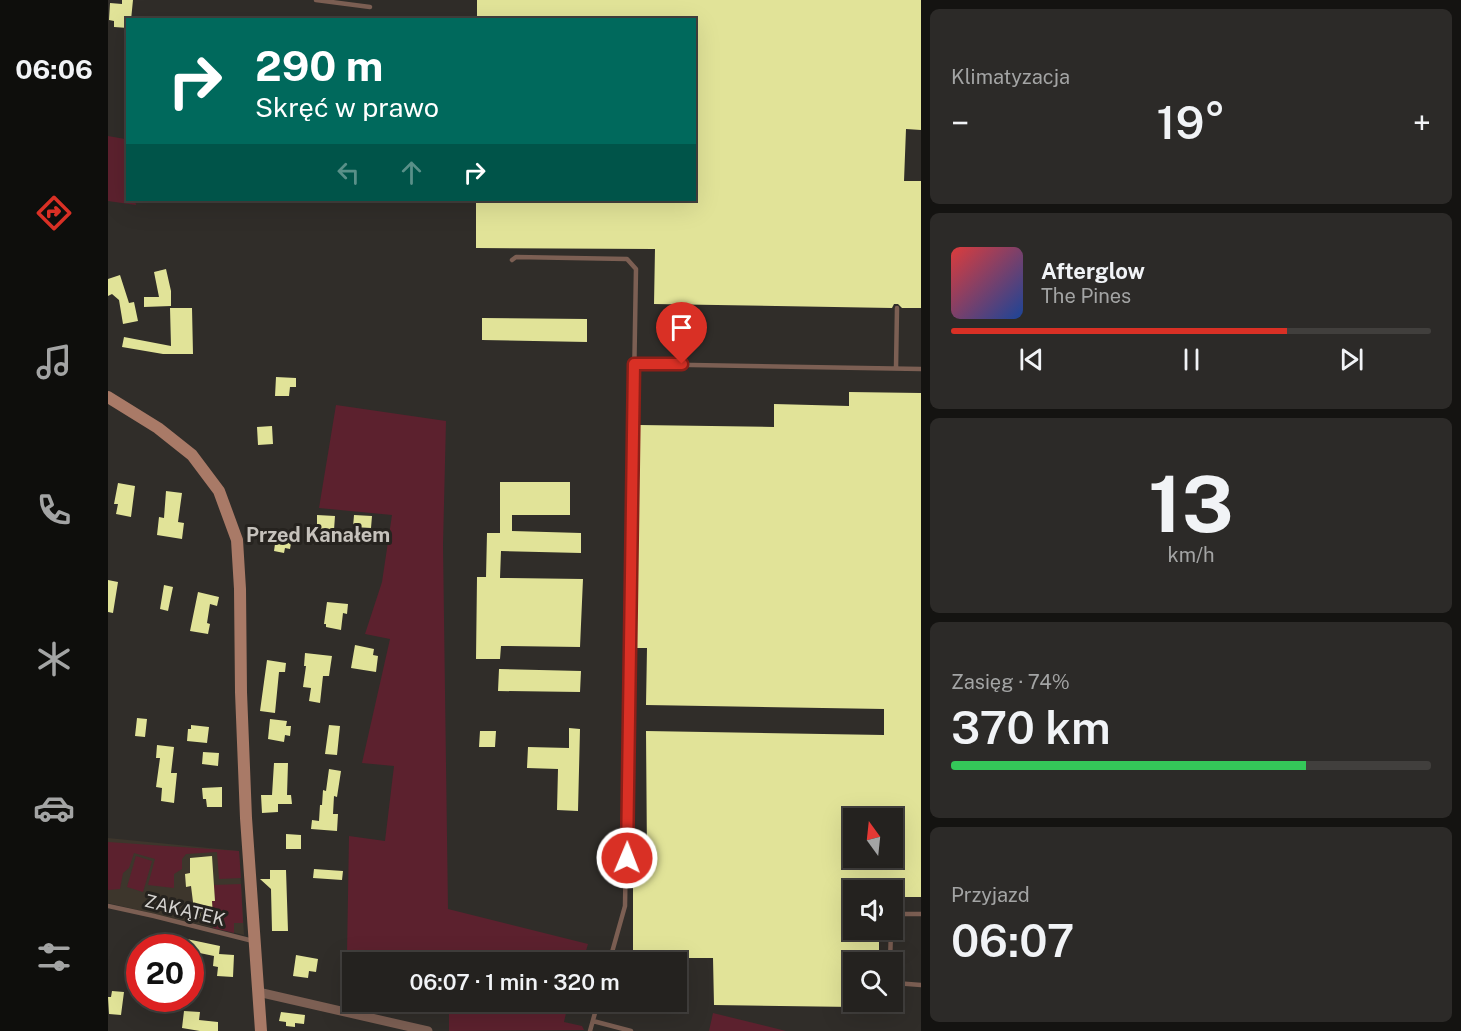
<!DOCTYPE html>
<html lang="pl">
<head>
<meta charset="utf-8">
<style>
	:root { --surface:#24221f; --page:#2c2a28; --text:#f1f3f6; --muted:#a3a4a4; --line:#413f3d; --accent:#d93025 }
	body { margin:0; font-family:"Public Sans",sans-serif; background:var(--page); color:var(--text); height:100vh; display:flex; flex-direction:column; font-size:22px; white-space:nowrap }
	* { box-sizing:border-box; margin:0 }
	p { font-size:20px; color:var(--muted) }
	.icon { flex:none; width:33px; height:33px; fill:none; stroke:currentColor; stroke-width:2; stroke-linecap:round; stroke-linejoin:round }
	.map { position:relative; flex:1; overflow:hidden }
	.drawer { display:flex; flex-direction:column; gap:9px; padding:9px; background:#141311; width:540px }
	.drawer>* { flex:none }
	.banner { position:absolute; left:18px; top:18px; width:570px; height:183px; border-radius:0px; box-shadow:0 6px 24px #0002,0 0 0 2px var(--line); background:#00695c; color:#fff; overflow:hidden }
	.needle { width:39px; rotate:345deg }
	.controls { position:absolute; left:735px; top:808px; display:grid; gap:12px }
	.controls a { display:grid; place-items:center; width:60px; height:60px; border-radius:0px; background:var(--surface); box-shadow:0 6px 24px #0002,0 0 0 2px var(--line); font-size:30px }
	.speed { position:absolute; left:18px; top:934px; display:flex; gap:12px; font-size:30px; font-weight:700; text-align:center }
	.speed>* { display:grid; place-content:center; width:78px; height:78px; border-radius:50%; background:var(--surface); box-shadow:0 6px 24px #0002,0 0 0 2px var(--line); line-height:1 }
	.speed .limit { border:9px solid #d22; background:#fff; color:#111 }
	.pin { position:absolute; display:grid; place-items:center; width:51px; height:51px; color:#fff; margin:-62px -26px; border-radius:50% 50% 50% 0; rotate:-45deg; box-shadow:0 0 6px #0007 }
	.pin .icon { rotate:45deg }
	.me { position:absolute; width:66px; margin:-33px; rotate:1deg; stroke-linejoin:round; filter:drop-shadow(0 0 4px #0008) }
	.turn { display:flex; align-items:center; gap:21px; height:126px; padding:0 30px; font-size:27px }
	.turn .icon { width:78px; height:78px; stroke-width:2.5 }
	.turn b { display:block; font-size:42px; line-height:51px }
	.lanes { display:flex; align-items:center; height:57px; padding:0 30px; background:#0003; justify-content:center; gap:30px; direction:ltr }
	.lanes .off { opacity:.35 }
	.big { font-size:45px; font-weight:600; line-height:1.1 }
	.drawer .card { flex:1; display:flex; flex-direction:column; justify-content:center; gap:9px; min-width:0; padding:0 21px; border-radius:9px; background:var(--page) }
	.drawer .dial { align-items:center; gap:0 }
	.dial b { font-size:78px; line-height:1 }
	.song { display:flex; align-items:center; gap:18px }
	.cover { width:72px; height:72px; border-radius:9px; background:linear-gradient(135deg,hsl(0 70% 55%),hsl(220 70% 35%)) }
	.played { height:6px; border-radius:3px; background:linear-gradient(90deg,var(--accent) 70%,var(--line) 70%) }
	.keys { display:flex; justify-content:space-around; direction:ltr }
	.heat { display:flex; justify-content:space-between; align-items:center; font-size:33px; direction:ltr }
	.charge { height:9px; border-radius:4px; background:linear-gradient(90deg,#34c759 74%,var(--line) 0) }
	.trip { position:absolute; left:234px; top:952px; width:345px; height:60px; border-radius:0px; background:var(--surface); box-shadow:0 6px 24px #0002,0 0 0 2px var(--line); font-weight:600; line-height:60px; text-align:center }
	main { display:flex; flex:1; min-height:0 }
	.tabs { display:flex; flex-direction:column; width:108px; justify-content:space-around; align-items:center; background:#0e0e0c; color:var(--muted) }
	.tabs .icon { width:42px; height:42px }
	.tabs .active { color:var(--accent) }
	.tabs b { font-size:27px; color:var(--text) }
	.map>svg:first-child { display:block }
	.built { fill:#3d362c }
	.green { fill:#5c212e }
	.building { fill:#e1e398; fill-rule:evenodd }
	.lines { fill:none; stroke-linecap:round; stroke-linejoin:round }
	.lane { stroke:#7c5f53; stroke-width:4.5 }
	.street { stroke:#7c5f53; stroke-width:9 }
	.secondary { stroke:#a97a67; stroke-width:12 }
	.route-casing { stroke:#8d1f18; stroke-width:15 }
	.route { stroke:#d93025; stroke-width:10 }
	.labels { text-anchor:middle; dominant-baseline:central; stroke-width:6; stroke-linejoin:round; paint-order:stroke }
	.street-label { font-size:18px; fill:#d5d3d0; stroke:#26231f }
	.neighbourhood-label { font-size:20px; font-weight:bold; fill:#c6c2bc; stroke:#26231f }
</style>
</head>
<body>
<main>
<nav class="tabs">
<b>06:06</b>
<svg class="icon active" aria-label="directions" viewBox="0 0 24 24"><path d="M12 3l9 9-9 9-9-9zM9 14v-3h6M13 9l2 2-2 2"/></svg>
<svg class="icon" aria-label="music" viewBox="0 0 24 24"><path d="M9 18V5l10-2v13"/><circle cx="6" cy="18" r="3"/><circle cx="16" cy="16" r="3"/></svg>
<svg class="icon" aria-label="phone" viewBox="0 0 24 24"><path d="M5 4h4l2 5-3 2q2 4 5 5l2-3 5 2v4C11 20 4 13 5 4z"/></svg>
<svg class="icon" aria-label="climate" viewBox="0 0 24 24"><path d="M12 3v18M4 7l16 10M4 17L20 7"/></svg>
<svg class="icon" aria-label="car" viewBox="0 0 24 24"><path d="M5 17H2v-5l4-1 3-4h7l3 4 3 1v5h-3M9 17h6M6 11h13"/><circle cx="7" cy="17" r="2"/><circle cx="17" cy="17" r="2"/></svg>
<svg class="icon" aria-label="filters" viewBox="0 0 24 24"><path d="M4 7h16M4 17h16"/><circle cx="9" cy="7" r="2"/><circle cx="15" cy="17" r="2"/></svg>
</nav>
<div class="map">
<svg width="813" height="1031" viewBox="0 0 813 1031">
	<rect width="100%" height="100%" fill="#302d29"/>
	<path class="built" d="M0,838L131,851L136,935L0,903Z"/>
	<path class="green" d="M0,136L17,139L19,156L20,200H27L28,205L0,201Z
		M228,405L338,421L335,545L340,909L480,944L475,961L430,950L426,963H289L239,954L241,836L277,841L286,766L254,763L282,639L257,634L274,582L284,515L211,508Z
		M0,842L131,851L133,878L111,879L109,852L78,854L74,859V869L66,874V888L40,885L47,859L26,853L21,868L15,873L12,889L0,890Z
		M28,856L44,861L35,892L19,887Z
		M133,884L135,923H126V933L105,928L104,901H107L106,885Z
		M341,1002H403L451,1013L452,1011L458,1013L456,1022L474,1026L476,1030L342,1031H341Z
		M605,1013L678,1031H601Z"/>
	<path class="building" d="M14,0H25L23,20H20V28L6,27V21L1,20L2,3L14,4Z
		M369,0H813V130L798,129L796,181H813V308H794L790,304H786L784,308L546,304L547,249L368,248V200H586V20H369Z
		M58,269L63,291V306L36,307V297H51L46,272Z
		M12,275L21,303L26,302L30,321L15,324L11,300L4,294L0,296V279Z
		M62,308H84L85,354H55L14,347L16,337L63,346Z
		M374,318L479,319V342L374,340Z
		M168,377L188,378V387H182L181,396H167Z
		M741,392L813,393V897H786V891H783L782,885L779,883L774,884V891H746V930H771V963H746V1007L606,1005L605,958H525V857H539L538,731L776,735V709L538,705L539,648H528L532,425L666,427V404L741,406ZM746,819H784V858H746Z
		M164,426L165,444L150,445L149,427Z
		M392,482H462V515H404V531L473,533V553L393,551L392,578L475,579L472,647L393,646L392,659H368L369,577H378L379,533H392Z
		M10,483L27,486L23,517L8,514L10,504H6Z
		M58,491L74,493L70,522L76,523L74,539L49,535L51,517L56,518Z
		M209,515L227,516L226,530L219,535L209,530Z
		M246,515L264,516L263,528L245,527Z
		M169,530L180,531L179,537L184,538L182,549L177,548L176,553L166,551Z
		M0,580L10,582L5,613L0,612Z
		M56,585L65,587L60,611L52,609Z
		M90,592L111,597L109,606L102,604L99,623L102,624L100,634L82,631Z
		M219,602L240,604L239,614L235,613L233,630L218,627V624H216Z
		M247,645L266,649L265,655L270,656L268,672L243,668Z
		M197,653L224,656L221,676H215L212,703L201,701L203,688L195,687L198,666H196Z
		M159,660L178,663L177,672H171L167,713L152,711Z
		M391,669L473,671L472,692L390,691Z
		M29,718L39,719L37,737L27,736Z
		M162,719L179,721L178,726H183L182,736L177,735L176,742L160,739Z
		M83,725L101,727L99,743L79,741L80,729H83Z
		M221,725L232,726L229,755L217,754Z
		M461,728L472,729L470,811L449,810L450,769L419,768L420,747L461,748Z
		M372,731H388L387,747H371Z
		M49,745L66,747L63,773H69L66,803L53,801L54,788L48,787L52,758H48Z
		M95,752L111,753L110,766L94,764Z
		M166,763H180L179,795H183L184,804H170V812L154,813L153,795H164Z
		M221,769L233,771L229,797L226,796L225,814H230L229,831L203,829L204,820L211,821L212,805H214L215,790L218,791Z
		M114,787V807H99L98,799H95L94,788Z
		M178,834L193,835V849H178Z
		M104,856L107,901H104L105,917L87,918L83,886L78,887L77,874L82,873V858Z
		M206,869L235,871L234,880L205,878Z
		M162,870H178L180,931H164L163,889L152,879H162Z
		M74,938L112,946L111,954L126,955L125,977L109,976L110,967L105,966L106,956L82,951V948H71Z
		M429,950L450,955L448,963H426Z
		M188,955L210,959L208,972L201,971L200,978L185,976Z
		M4,991L16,992L13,1015L1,1014L0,997H3Z
		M418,1002H454L451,1013L418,1006Z
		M76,1011L92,1012L91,1020L110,1022V1031H92L74,1028Z
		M173,1012L197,1015L196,1024L187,1023V1027L178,1026V1022L171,1021Z"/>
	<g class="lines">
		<path class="lane" d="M208,0L262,7
			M404,260L408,257L519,259L528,269L517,906L501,963
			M526,364L813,369
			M788,368L789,308
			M778,891V887
			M0,906L46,916L145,941
			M784,914H813
			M782,963L783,930
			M784,977L787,983L813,985
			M485,1021L523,1031
			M482,1031L490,1002"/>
		<path class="street" d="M150,992L320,1031"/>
		<path class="secondary" d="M0,397L50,428L84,455L111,491L129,540L132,589L133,692L138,818L153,1031"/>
	</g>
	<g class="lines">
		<defs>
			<path id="route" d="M519,858L526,364H574"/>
		</defs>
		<use href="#route" class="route-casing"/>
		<use href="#route" class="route"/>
	</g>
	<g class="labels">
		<g class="street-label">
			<text transform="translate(77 910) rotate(14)">ZAKĄTEK</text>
		</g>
		<g class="neighbourhood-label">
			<text x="210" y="535">Przed Kanałem</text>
		</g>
	</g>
</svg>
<div class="controls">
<a><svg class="needle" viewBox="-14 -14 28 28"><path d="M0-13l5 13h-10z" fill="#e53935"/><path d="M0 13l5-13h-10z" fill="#a3a4a4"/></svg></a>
<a><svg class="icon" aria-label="sound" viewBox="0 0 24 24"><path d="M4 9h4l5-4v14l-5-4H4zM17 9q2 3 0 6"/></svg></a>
<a><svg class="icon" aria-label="search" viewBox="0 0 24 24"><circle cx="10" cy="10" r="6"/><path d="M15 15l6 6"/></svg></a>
</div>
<div class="speed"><div class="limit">20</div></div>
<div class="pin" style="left:574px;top:364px;background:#d93025"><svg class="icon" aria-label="arrive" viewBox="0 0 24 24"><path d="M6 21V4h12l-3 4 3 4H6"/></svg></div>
<svg class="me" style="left:519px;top:858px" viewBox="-20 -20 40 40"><circle r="17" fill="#d93025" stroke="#fff" stroke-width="3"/><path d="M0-11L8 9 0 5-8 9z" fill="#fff"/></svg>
<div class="trip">06:07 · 1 min · 320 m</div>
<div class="banner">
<div class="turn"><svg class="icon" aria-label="right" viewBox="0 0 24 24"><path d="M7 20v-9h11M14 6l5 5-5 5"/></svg><div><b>290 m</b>Skręć w prawo</div></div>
<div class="lanes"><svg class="icon off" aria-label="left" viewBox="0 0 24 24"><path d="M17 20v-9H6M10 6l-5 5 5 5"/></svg><svg class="icon off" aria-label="ahead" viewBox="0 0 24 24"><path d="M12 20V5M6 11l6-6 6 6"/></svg><svg class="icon" aria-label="right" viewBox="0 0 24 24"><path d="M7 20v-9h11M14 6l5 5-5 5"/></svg></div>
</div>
</div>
<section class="drawer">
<div class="card"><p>Klimatyzacja</p>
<div class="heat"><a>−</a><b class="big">19°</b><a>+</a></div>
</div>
<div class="card">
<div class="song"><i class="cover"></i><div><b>Afterglow</b><p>The Pines</p></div></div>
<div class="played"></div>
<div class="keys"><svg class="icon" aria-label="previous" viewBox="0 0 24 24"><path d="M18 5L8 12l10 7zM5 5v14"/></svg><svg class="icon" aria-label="pause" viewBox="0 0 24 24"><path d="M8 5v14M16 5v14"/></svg><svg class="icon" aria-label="next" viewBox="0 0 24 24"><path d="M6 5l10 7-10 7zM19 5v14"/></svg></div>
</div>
<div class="card dial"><b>13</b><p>km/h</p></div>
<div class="card"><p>Zasięg · 74%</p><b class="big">370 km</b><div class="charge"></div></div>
<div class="card"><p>Przyjazd</p><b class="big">06:07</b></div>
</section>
</main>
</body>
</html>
